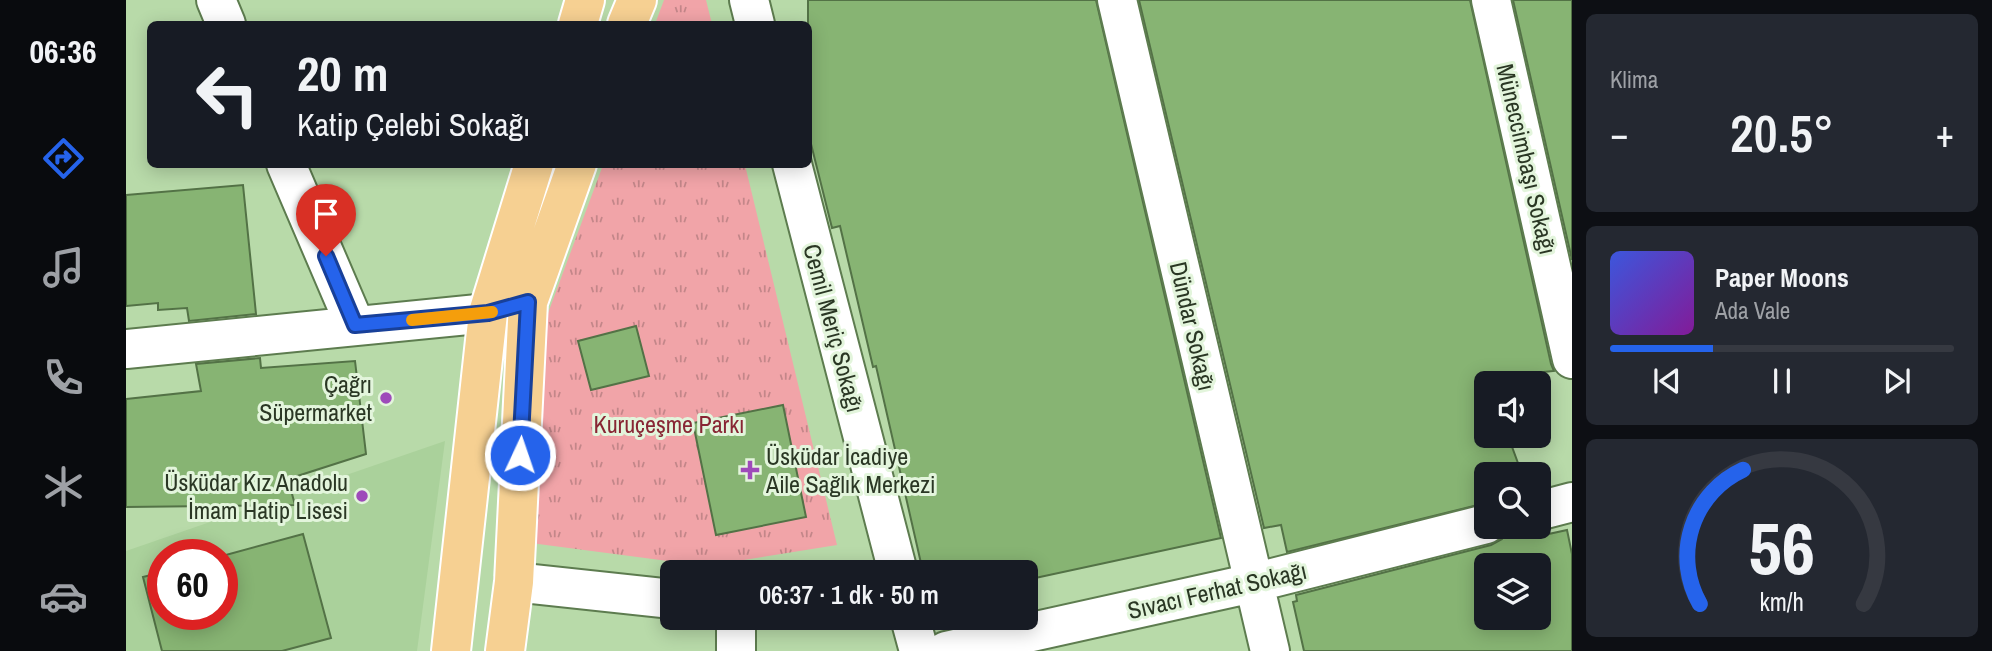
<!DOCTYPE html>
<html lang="tr">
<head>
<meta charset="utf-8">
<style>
	:root { --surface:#171b24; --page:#242831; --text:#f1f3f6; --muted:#9ea1a6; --line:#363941; --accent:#2563eb }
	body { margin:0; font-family:"Archivo Narrow",sans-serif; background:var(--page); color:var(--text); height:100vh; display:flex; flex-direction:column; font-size:26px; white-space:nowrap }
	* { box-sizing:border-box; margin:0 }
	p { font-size:23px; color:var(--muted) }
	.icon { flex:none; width:38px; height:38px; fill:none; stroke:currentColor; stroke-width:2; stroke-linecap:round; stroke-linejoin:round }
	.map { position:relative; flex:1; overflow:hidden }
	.side { display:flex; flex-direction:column; gap:14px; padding:14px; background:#0d0f14; width:420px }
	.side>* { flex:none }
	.guide { position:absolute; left:21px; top:21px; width:665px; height:147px; border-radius:10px; box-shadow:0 4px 18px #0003; background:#171b24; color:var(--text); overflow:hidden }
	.buttons { position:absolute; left:1348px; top:371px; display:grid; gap:14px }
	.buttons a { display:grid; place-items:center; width:77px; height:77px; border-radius:10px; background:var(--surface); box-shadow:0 4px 18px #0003; font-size:35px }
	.speed { position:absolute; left:21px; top:539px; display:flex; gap:14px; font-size:35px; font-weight:700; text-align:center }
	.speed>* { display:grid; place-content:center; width:91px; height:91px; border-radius:50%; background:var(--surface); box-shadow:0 4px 18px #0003; line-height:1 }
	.speed .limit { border:10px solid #d22; background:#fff; color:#111 }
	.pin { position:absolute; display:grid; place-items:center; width:60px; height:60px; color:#fff; margin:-72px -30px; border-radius:50% 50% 50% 0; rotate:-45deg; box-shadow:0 0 7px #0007 }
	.pin .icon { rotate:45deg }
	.me { position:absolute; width:77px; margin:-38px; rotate:3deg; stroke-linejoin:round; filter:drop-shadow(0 0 5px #0008) }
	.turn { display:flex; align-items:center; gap:24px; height:147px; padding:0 35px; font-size:32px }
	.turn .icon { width:91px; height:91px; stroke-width:2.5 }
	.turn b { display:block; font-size:49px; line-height:60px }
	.big { font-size:52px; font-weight:600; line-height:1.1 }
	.side .card { flex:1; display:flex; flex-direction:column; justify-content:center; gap:10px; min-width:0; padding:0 24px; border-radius:10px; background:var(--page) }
	.side .dial { align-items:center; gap:0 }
	.dial svg { height:182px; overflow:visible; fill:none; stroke:var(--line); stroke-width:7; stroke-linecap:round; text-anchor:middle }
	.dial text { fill:var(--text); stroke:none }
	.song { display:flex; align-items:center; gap:21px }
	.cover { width:84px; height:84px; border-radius:10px; background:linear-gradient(135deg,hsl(230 70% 55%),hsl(290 70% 35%)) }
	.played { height:7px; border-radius:4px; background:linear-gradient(90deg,var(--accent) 30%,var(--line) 30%) }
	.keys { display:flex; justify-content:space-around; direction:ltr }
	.heat { display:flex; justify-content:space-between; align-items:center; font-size:38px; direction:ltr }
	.trip { position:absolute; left:534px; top:560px; width:378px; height:70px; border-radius:10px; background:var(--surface); box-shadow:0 4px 18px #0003; font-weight:600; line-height:70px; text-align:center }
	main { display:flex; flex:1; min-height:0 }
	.dock { display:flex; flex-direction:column; width:126px; justify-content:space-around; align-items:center; background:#090b0e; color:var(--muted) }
	.dock .icon { width:49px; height:49px }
	.dock .on { color:var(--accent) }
	.dock b { font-size:32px; color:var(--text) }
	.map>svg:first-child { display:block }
	.built { fill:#aad19b; fill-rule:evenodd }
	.grass { fill:url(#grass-tufts) }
	.building { fill:#87b473; stroke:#537246; stroke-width:2; fill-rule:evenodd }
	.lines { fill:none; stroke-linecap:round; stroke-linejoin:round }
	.minor-casing { stroke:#5d7c4f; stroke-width:42 }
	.major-casing { stroke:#fff; stroke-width:42 }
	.minor { stroke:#fff; stroke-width:38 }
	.major { stroke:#f6d092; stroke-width:38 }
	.route-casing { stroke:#184099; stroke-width:18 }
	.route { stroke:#2563eb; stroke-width:12 }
	.slow { stroke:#f59e0b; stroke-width:12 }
	.poi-dot { fill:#9e4bba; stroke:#e3f5dc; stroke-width:2.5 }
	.labels { text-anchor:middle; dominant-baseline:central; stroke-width:6; stroke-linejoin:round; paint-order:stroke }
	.street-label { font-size:24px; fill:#2a3724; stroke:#e3f5dc }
	.poi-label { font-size:24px; fill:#2a3724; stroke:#e3f5dc; text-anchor:end }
	.park-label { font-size:24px; fill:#882634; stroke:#e3f5dc }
</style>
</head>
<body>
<main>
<nav class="dock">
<b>06:36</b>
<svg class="icon on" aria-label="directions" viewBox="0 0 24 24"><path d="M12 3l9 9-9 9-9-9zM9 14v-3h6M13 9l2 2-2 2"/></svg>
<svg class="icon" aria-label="music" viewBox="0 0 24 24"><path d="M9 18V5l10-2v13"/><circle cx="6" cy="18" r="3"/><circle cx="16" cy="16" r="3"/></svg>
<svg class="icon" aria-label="phone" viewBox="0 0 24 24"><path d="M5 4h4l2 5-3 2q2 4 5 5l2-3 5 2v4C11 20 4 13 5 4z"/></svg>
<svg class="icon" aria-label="climate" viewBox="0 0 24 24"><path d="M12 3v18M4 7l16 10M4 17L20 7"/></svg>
<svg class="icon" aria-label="car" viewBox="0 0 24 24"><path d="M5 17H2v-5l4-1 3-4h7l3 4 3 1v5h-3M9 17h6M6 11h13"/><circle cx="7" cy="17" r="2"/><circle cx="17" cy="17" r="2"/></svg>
</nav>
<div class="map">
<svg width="1446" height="651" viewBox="0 0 1446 651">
	<defs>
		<pattern id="grass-tufts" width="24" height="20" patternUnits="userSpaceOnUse" patternTransform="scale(1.75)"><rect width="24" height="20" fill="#f1a4a8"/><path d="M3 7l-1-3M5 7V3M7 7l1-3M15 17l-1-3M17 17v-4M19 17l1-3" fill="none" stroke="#c38689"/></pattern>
	</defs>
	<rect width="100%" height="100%" fill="#b8daa9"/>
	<path class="built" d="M319,441L291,651H0V551ZM37,555H96V614H37Z"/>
	<path class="grass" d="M538,0H580L586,24H529Z
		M477,165H619L711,545L580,566L397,542L415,332Z"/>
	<path class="building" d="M682,0H970L1095,538L900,580V572H797L750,366L747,367L714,226L706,228L682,132Z
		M1013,0H1344L1425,364L1428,371L1408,373L1410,383H1360V436H1382L1396,474H1360V503L1161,552L1155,525L1138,528Z
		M1387,0H1446V260Z
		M117,185L130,314L63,321L61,308L32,310V303L0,306V195Z
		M510,326L523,376L465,390L452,341Z
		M134,358L135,368L229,361L240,454L162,479L169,505L0,507V399L75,391L70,364Z
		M657,405L680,517L590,535L567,423Z
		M1381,527H1397L1407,532H1417L1418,535L1441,530L1446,554V651H1178L1167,602L1171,601L1170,595L1365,545L1376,539ZM1360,565H1412V618H1360Z
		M177,534L205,638L156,651H36L17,577L37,572V614H96V556Z"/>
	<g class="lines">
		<defs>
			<path id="minor" d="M90,0L100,24
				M623,0L629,24
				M991,0L1144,651
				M1365,0L1446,359
				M160,164L229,325
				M666,164L772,572
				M0,349L362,313L393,304
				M1412,511L1446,502
				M388,582L546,599
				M610,618V651
				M784,618L793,651
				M820,651L1127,583L1360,524"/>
			<path id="major" d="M452,24L459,0
				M501,24L511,0
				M325,651L362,313L408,164
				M379,651L388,582L402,302L451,164"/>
		</defs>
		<use href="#minor" class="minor-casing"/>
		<use href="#major" class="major-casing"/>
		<use href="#minor" class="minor"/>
		<use href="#major" class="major"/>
	</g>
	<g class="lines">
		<defs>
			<path id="route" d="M200,256L229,325L362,313L402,302L394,455"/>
		</defs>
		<use href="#route" class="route-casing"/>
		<use href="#route" class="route"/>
		<path class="slow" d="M286,320L366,312"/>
	</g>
	<g class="poi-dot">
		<circle cx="260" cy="398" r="7"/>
		<path d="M620.5 459.5h7v7h7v7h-7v7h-7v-7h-7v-7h7z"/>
		<circle cx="236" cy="496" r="7"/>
	</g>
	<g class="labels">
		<g class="street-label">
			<text transform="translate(1401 159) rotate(77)">Müneccimbaşı Sokağı</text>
			<text transform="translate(1067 326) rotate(77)">Dündar Sokağı</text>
			<text transform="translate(708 328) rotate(75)">Cemil Meriç Sokağı</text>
			<text transform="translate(1091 590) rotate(-13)">Sıvacı Ferhat Sokağı</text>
		</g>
		<g class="poi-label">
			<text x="246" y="384">Çağrı<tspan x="246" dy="28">Süpermarket</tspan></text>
			<text x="640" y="456" text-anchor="start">Üsküdar İcadiye<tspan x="640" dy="28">Aile Sağlık Merkezi</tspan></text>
			<text x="222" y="482">Üsküdar Kız Anadolu<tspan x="222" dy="28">İmam Hatip Lisesi</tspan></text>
		</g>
		<g class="park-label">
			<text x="543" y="424">Kuruçeşme Parkı</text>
		</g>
	</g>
</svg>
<div class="buttons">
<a><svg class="icon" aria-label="sound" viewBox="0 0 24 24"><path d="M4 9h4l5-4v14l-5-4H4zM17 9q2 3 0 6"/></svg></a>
<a><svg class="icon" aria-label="search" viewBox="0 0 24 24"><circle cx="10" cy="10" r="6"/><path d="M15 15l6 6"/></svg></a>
<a><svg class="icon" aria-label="layers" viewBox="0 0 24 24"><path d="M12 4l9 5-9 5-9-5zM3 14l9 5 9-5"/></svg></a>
</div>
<div class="speed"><div class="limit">60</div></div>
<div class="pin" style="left:200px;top:256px;background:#d93025"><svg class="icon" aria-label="arrive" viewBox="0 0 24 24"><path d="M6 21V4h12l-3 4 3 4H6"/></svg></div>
<svg class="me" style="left:394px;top:455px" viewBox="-20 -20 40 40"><circle r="17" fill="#2563eb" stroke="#fff" stroke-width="3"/><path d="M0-11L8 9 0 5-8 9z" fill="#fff"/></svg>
<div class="trip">06:37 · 1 dk · 50 m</div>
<div class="guide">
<div class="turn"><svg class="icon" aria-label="left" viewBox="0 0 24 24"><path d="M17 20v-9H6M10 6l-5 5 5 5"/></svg><div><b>20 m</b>Katip Çelebi Sokağı</div></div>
</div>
</div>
<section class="side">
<div class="card"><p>Klima</p>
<div class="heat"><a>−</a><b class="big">20.5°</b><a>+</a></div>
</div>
<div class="card">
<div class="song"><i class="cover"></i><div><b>Paper Moons</b><p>Ada Vale</p></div></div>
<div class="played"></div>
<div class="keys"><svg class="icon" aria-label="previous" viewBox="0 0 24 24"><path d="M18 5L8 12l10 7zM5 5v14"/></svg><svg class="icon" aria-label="pause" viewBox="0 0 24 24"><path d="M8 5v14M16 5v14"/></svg><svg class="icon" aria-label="next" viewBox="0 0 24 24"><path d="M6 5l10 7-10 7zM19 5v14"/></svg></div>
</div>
<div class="card dial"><svg viewBox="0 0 100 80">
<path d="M14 69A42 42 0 1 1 86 69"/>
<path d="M14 69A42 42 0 0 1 33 10" stroke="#2563eb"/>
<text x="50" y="56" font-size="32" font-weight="700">56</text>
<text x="50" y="72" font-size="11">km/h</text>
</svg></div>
</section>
</main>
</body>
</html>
